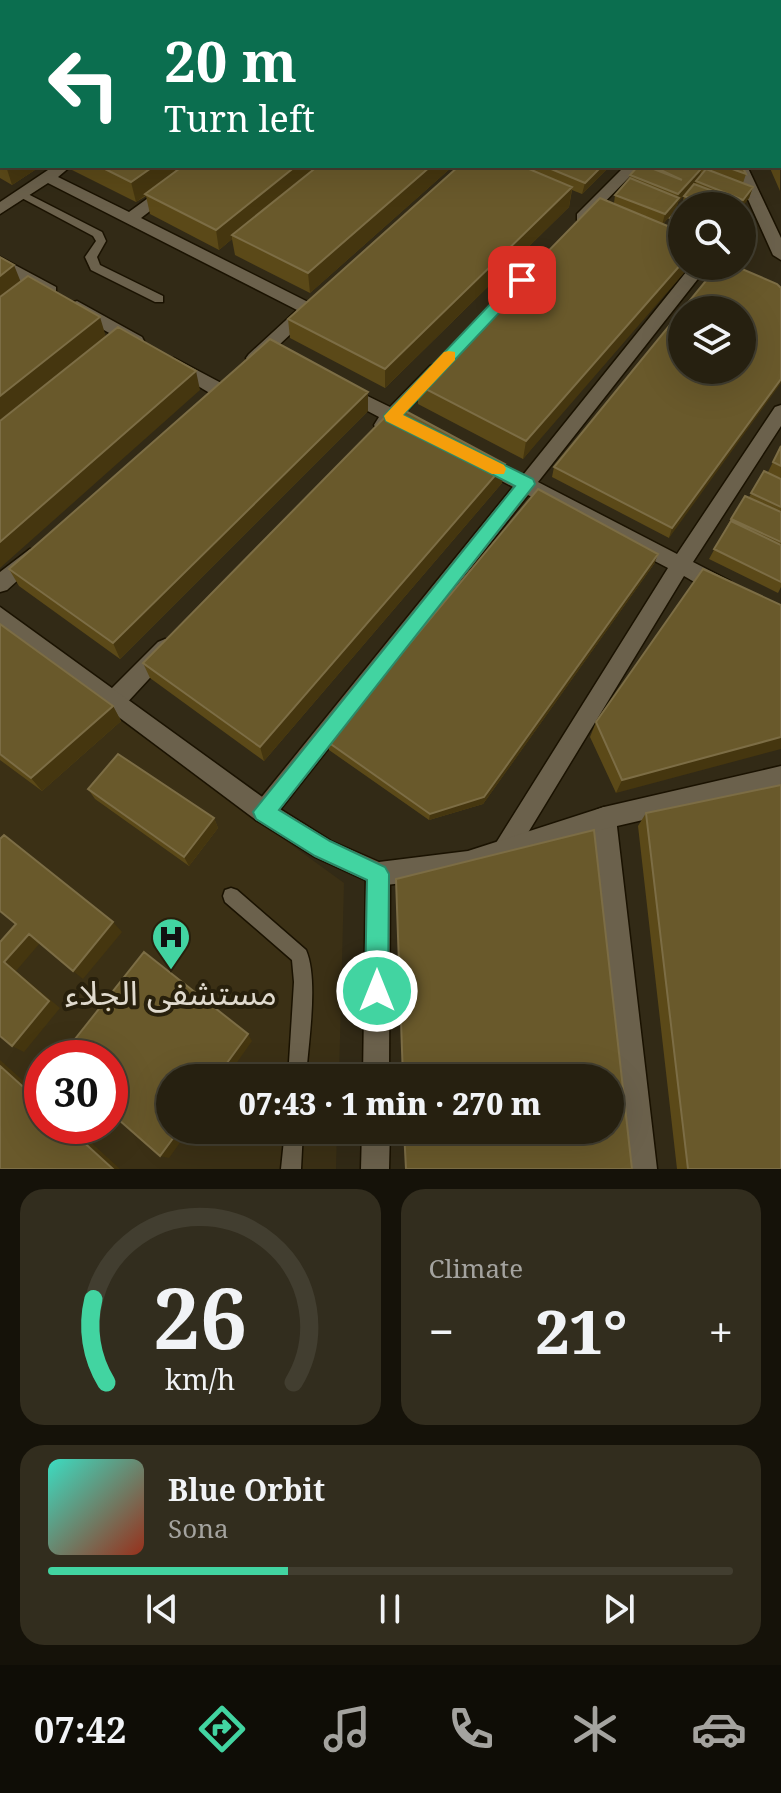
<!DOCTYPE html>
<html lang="en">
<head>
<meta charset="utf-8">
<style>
	:root { --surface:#262010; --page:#322d1e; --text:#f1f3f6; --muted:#a4a39f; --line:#423e30; --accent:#42d4a1 }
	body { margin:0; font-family:"Noto Serif","Noto Sans Arabic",serif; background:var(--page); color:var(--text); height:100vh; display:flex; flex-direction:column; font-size:30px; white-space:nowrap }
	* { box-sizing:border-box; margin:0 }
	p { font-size:26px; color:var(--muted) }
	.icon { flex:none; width:44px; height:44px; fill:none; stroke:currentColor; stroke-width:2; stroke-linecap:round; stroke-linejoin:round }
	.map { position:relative; height:1169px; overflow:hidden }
	.sheet { display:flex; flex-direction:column; gap:20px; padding:20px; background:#151209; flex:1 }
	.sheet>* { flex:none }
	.guide { position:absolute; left:0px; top:0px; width:782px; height:168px; box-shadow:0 8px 32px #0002,0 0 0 2px var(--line); background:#0b6e4f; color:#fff; overflow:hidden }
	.tools { position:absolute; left:668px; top:192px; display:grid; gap:16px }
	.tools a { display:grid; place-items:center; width:88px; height:88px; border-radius:50%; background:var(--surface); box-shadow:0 8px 32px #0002,0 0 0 2px var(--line); font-size:40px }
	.speed { position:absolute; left:24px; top:1040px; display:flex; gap:16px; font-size:40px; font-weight:700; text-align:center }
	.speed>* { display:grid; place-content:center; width:104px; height:104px; border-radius:50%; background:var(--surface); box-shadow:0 8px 32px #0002,0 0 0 2px var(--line); line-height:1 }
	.speed .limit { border:12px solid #d22; background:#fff; color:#111 }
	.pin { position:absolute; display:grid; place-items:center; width:68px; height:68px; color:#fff; margin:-34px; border-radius:16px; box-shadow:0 4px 12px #0006 }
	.me { position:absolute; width:88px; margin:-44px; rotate:0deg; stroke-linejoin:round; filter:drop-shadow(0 0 6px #0008) }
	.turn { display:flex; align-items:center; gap:28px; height:168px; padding:0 32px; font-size:36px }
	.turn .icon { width:104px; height:104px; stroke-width:2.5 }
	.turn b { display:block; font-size:56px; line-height:68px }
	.big { font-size:60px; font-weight:800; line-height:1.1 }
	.sheet .widget { flex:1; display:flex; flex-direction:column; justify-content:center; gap:12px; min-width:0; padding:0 28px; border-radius:24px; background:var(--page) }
	.sheet .dial { align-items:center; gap:0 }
	.dial svg { height:208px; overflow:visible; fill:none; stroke:var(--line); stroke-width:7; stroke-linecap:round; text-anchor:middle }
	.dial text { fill:var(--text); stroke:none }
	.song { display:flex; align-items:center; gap:24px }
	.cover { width:96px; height:96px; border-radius:12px; background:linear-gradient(135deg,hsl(170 70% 55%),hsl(10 70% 35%)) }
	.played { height:8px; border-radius:4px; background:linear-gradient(90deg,var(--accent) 35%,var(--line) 35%) }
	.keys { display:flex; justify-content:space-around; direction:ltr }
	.heat { display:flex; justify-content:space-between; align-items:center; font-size:44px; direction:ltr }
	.sheet .tiles { flex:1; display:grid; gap:20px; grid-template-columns:1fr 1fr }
	.widget:last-child { grid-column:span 2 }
	.trip { position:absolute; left:156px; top:1064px; width:468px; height:80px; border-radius:40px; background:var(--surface); box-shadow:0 8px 32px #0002,0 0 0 2px var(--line); font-weight:800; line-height:80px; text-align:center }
	.dock { display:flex; height:128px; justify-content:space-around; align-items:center; background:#0f0d06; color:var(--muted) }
	.dock .icon { width:56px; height:56px }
	.dock .current { color:var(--accent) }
	.dock b { font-size:36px; color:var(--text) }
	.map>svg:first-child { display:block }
	.built { fill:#3b3015; fill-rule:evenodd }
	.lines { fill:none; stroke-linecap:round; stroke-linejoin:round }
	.lane-casing { stroke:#1a1201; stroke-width:3 }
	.street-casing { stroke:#1a1201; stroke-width:3 }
	.secondary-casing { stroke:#1a1201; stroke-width:3 }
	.lane { fill:#6b614c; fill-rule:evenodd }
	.street { fill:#6b614c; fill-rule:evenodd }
	.secondary { fill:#6b614c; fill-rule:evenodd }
	.wall { fill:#5b4918; fill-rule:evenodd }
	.shaded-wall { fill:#45360f }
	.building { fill:#69592b; stroke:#7c6d45; stroke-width:2 }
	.route { fill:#42d4a1; stroke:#2b8a69; stroke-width:2 }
	.slow { fill:#f59e0b }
	.labels { text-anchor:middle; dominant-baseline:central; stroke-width:8; stroke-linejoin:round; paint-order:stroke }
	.near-poi-label { font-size:34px; fill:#e0dace; stroke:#28200c }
</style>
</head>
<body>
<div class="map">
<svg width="781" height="1169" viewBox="0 0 781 1169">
	<rect width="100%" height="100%" fill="#322a16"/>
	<path class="built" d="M0,633L344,883L339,1078H170V1130H337L336,1169H0ZM42,1058H110V1126H42Z"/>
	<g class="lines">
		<defs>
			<path id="lane" d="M22,191L102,232L106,241L97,257L100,265L163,296V302H155L91,270L85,257L96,241L93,236L18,196L17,194Z
				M231,888L237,890L306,950C319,980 308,1044 306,1078H288L294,982L292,960L225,902L223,896L225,890Z
				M285,1130H303L301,1169H281Z"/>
			<path id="street" d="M54,166H71L58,177L129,212L192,166H208L141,218L314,305L316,310L261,362H249L246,358L249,354L297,310L48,183L0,214V202Z
				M625,166H640L587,220H577V214Z
				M733,166H747L781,238V260L773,255Z
				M0,257L56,287V295H44L0,269Z
				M691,266H708L538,482L677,554L775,407L781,405V426L693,562L730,581L733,587L730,593C715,598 697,583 684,576L512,859L504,863L496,859L492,851L496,843L668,568L528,495L272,820L264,823L256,820L253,812L256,804L513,487L475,467L473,462L475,457H489L523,475Z
				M77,301L142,337L144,341L142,345H130L71,311L69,307L71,303Z
				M174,358L225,385L228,390L225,395H213L168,368L165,364L168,360Z
				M436,364L445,370L404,414L412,422L403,429L394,425L383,432L377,430L374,425L379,417L341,397L338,392L347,386L390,407L430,366Z
				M30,549L37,551L40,557L37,563L7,590L0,592V572Z
				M165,639L172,642L175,648L172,654L123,707L115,710L107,707L104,700L107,693L158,642Z
				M604,807L612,810L616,818L657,1169H629L592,818L596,810Z
				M378,862L386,866L390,874L389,1078H363L366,874L370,866Z
				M362,1130H390L389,1169H361Z"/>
			<path id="secondary" d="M645,0H662L663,2H646Z
				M0,607L272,804L331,841L379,862L468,851L604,807L781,766V788L604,829L468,875L378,886L315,857L256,820L0,628Z"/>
		</defs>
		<use href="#lane" class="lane-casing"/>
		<use href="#street" class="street-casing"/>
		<use href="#secondary" class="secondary-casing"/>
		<use href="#lane" class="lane"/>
		<use href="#street" class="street"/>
		<use href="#secondary" class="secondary"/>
	</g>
	<path class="wall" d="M0,0H125L126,2H2V166H41L12,185L0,178Z
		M129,0H522L519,2H133Z
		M706,0H781V76L780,2H705Z
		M780,80L781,81L780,191L769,166H780Z
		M70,166H453L310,293L235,255L232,239L219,250L150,214L146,196L136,202L72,170Z
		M459,166H610L582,194L572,190L569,207L385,388L290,338L288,319Z
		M638,166H742L746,174L743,183L753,187L749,198L742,206H682V266L523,459L418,404V385L614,203L615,195L629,180L630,175ZM692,186L684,196L682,205L670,218L668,226L663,224L676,209L678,202Z
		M781,288L669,538L552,477L554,467Z
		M368,411L120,659L19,586L9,569Z
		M781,446V587L778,593L709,559L731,519L749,497L764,471L768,472Z
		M505,464L502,483L264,761L150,678L143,663Z
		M658,554L654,564L483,804L429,820L329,750L328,742Z
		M781,605L616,793L590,737L596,722Z
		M0,624L113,706L121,721L42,791L0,760Z
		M88,789L214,818L218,828L189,866L95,799Z
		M646,813L781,1169H677L638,826Z"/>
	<path class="shaded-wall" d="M0,0H24L21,2H2V12L0,13Z
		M146,0H159V1L146,2Z
		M258,0H291L288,2H255Z
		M386,0H413L411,2H383Z
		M498,0H522L519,2H496Z
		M2,73V97L0,99V74Z
		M6,166H41L12,185Z
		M154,166H186L136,202L131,182Z
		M296,166H323L232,235V239L219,250L216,230Z
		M431,166H453L310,293L308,273Z
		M602,166H610L582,194L585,183Z
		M702,168L699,179L678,202L676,209L662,225L665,214L676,201L678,194Z
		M572,187L569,207L385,388V369Z
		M753,187L749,198L742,207L741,206L743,200Z
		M682,263V266H690L523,459L526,441Z
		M14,265L22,285L0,301V276Z
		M100,317L106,337L0,422V396Z
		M196,371L200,390L0,568V542Z
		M781,379V383L669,538L672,528Z
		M368,392V411L120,659L113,643Z
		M505,464L502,483L264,761L260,747Z
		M658,554L654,564L483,804L429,820L430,814Z
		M113,706L121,721L42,791L31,778Z
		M781,737V749L616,793L622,780Z
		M214,818L218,828L189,866L184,857Z
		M113,922L122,932L83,979L73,971Z
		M29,934L40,943L16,971L60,1008L24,1052L12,1046L4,962Z
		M248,1034L252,1041L226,1078H216Z
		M0,1060L42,1098V1104L0,1066Z
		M66,1126H73L120,1169H113Z
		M179,1130H189L169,1158L160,1156Z"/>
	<path class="building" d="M12,0H125L121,2H9Z
		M165,0H200L197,2H169Z
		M200,0H258L255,2H197Z
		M291,0H386L383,2H288Z
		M408,0H498L496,2H405Z
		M524,0H573L579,2H522Z
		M743,0H781V13L780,2H749Z
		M2,6V73L0,74V7Z
		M780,30H781V53H780Z
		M780,80L781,81V156L780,154Z
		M2,87V163L0,162V88Z
		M99,166H154L131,182Z
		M183,166H296L216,230L145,194Z
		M318,166H431L308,273L232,235Z
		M459,166H522L572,187L385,369L288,319Z
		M544,166H602L585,183Z
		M638,166H646L682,180L652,166H696L702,168L678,194L630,175Z
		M724,166H742L746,174Z
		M706,169L753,187L743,200L696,181Z
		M630,178L679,198L665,214L615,195Z
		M694,184L740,201L737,206H709L684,196Z
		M600,198L682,232V263L526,441L418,385Z
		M683,203L691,206H682V222L670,218Z
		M0,257L14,265L0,276Z
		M718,266H735L777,284L781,288V379L672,528L554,467L682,310V370H742V310H682Z
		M28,276L100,317L0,396V297Z
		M118,327L196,371L0,542V421Z
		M270,339L368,392L113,643L9,569Z
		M396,406L505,464L260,747L143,663Z
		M781,446V466L773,462Z
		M764,471L781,479V507L751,493Z
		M538,489L658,554L484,797L430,814L328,742Z
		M745,496L781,512V542L731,519Z
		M731,521L781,545V582L714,549Z
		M703,569L781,605V737L622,780L596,722Z
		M0,624L113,706L31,778L0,754Z
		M118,754L214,818L184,857L88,789Z
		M781,785V1169H688L646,813Z
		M594,830L632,1169H406L404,1130H610V1078H403L396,879Z
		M4,835L113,922L73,971L29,934L4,962L49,1001L12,1046L0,1036V942L16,924L0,911V839Z
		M144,952L248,1034L216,1078H170V1130H179L160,1156L110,1112V1058H60Z
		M0,1066L42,1104V1126H66L113,1169H0Z"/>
	<path class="route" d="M522,275L527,276V283L403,415L533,479L535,484L279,810L330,841L385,867L389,874L388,991L385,999L377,1002L369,999L365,991L367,880L315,856L256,819L253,812L515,486L386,421L384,416L517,276Z"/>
	<path class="slow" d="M449,351L455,352V360L403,415L504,465L506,469L504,474H492L386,421L384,416L444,352Z"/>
	<defs>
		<symbol id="hospital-pin" viewBox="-11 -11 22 30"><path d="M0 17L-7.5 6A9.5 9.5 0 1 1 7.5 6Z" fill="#42d4a1" stroke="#28200c"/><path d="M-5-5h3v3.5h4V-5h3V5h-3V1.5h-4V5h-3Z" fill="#111"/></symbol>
	</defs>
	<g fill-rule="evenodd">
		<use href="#hospital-pin" x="149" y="915" width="44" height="60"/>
	</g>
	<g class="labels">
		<g class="near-poi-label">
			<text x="171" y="992">مستشفى الجلاء</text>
		</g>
	</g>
</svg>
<div class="tools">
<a><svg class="icon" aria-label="search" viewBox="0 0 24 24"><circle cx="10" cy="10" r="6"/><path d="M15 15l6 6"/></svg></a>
<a><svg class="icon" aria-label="layers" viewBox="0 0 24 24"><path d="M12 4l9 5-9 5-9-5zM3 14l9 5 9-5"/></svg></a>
</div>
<div class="speed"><div class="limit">30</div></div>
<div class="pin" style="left:522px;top:280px;background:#d93025"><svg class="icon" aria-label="arrive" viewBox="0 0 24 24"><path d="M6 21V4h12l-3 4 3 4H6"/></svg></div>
<svg class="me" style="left:377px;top:991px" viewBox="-20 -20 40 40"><circle r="17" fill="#42d4a1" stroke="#fff" stroke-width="3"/><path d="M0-11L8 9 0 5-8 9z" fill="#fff"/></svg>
<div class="trip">07:43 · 1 min · 270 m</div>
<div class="guide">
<div class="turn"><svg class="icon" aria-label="left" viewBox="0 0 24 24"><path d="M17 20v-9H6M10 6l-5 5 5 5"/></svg><div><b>20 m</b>Turn left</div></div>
</div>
</div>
<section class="sheet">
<div class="tiles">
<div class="widget dial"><svg viewBox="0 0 100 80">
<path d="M14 69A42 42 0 1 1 86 69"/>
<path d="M14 69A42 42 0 0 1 9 37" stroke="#42d4a1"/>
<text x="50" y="56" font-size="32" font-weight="700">26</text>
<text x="50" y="72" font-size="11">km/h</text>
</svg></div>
<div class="widget"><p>Climate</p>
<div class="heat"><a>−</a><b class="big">21°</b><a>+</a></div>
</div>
<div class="widget">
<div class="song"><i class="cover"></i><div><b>Blue Orbit</b><p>Sona</p></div></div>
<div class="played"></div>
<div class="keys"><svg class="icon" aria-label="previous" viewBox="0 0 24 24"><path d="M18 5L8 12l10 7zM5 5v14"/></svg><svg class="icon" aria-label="pause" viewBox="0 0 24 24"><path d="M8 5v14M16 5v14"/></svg><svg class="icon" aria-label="next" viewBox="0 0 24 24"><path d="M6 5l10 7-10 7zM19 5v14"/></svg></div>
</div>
</div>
</section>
<nav class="dock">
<b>07:42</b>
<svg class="icon current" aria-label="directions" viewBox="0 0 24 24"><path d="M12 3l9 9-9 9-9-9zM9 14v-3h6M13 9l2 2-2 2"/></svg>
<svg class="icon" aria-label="music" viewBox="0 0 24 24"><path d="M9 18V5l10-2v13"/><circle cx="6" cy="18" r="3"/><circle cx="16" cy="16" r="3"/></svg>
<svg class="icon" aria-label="phone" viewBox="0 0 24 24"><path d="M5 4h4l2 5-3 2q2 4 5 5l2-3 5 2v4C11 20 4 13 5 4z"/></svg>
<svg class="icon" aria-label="climate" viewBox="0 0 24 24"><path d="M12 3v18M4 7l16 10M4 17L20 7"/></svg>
<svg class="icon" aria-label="car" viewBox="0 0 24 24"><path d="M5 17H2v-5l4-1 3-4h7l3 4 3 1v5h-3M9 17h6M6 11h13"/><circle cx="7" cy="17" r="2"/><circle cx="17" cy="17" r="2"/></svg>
</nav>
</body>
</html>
